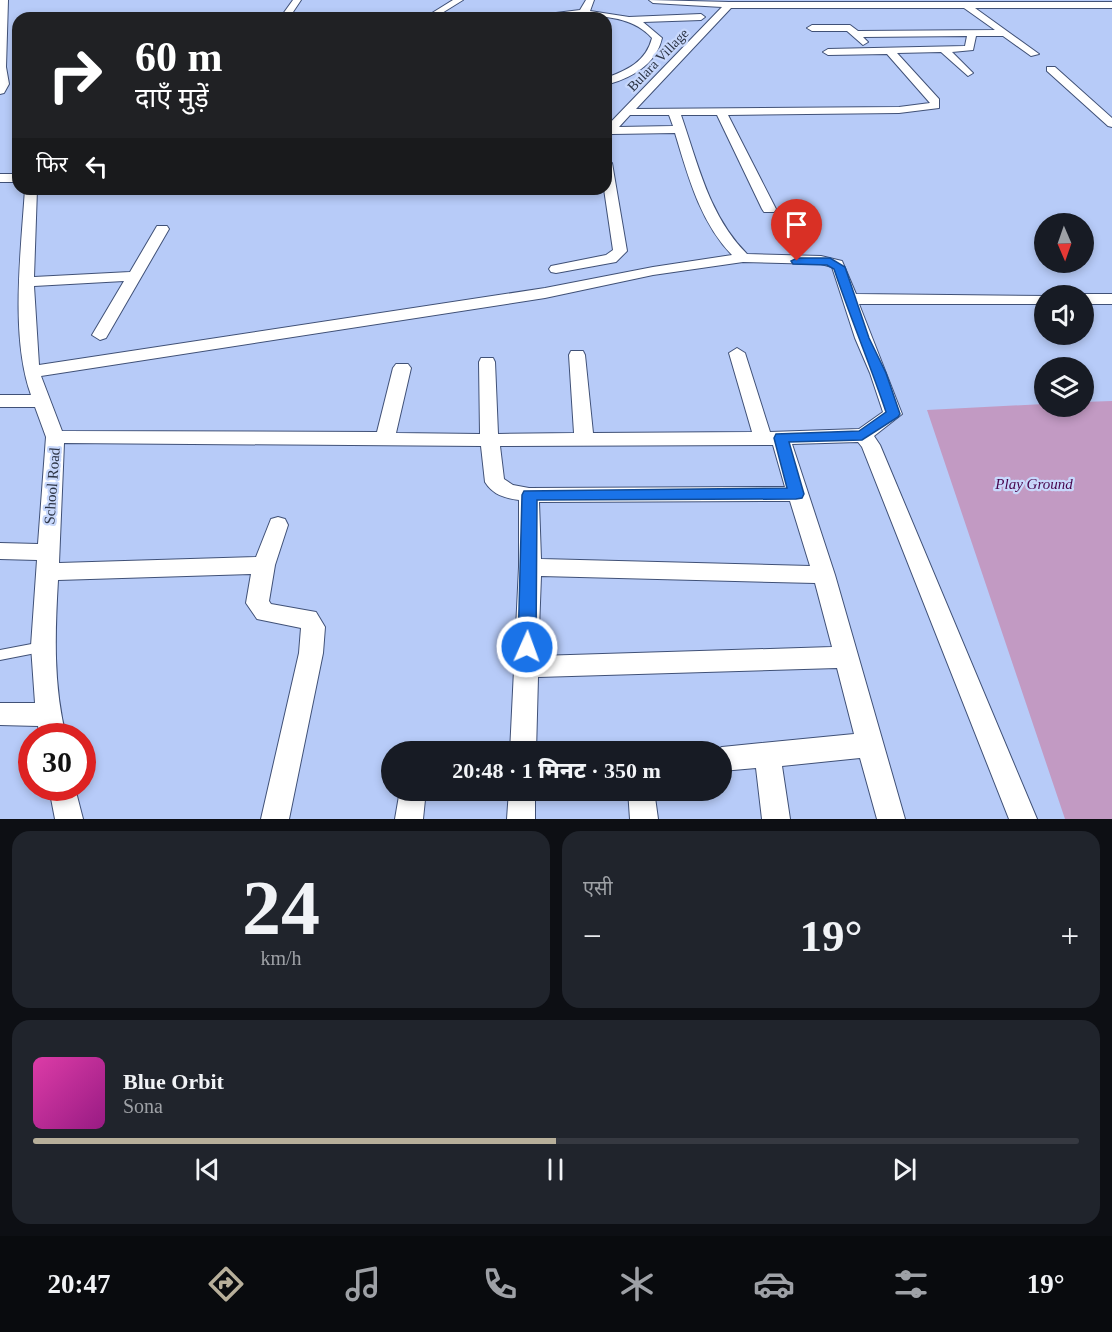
<!DOCTYPE html>
<html lang="hi">
<head>
<meta charset="utf-8">
<style>
	:root { --surface:#171b24; --page:#20242c; --text:#f1f3f6; --muted:#9ea1a6; --line:#363941; --accent:#b7af9a }
	body { margin:0; font-family:"Times New Roman","Noto Sans Devanagari",serif; background:var(--page); color:var(--text); height:100vh; display:flex; flex-direction:column; font-size:22px; white-space:nowrap }
	* { box-sizing:border-box; margin:0 }
	p { font-size:20px; color:var(--muted) }
	.icon { flex:none; width:33px; height:33px; fill:none; stroke:currentColor; stroke-width:2; stroke-linecap:round; stroke-linejoin:round }
	.map { position:relative; height:819px; overflow:hidden }
	.panel { display:flex; flex-direction:column; gap:12px; padding:12px; background:#0d0f14; flex:1 }
	.panel>* { flex:none }
	.banner { position:absolute; left:12px; top:12px; width:600px; height:183px; border-radius:18px; box-shadow:0 3px 9px #0003; background:#202124; color:#fff; overflow:hidden }
	.needle { width:39px; rotate:178deg }
	.controls { position:absolute; left:1034px; top:213px; display:grid; gap:12px }
	.controls a { display:grid; place-items:center; width:60px; height:60px; border-radius:50%; background:var(--surface); box-shadow:0 3px 9px #0003; font-size:30px }
	.speed { position:absolute; left:18px; top:723px; display:flex; gap:12px; font-size:30px; font-weight:700; text-align:center }
	.speed>* { display:grid; place-content:center; width:78px; height:78px; border-radius:50%; background:var(--surface); box-shadow:0 3px 9px #0003; line-height:1 }
	.speed .limit { border:9px solid #d22; background:#fff; color:#111 }
	.pin { position:absolute; display:grid; place-items:center; width:51px; height:51px; color:#fff; margin:-62px -26px; border-radius:50% 50% 50% 0; rotate:-45deg; box-shadow:0 0 6px #0007 }
	.pin .icon { rotate:45deg }
	.me { position:absolute; width:66px; margin:-33px; rotate:2deg; stroke-linejoin:round; filter:drop-shadow(0 0 4px #0008) }
	.turn { display:flex; align-items:center; gap:21px; height:126px; padding:0 24px; font-size:27px }
	.turn .icon { width:78px; height:78px; stroke-width:2.5 }
	.turn b { display:block; font-size:42px; line-height:51px }
	.then { display:flex; align-items:center; height:57px; padding:0 24px; background:#0003; gap:12px; font-size:22px }
	.big { font-size:45px; font-weight:800; line-height:1.1 }
	.panel .tile { flex:1; display:flex; flex-direction:column; justify-content:center; gap:9px; min-width:0; padding:0 21px; border-radius:18px; background:var(--page) }
	.panel .dial { align-items:center; gap:0 }
	.dial b { font-size:78px; line-height:1 }
	.song { display:flex; align-items:center; gap:18px }
	.cover { width:72px; height:72px; border-radius:9px; background:linear-gradient(135deg,hsl(320 70% 55%),hsl(310 70% 35%)) }
	.played { height:6px; border-radius:3px; background:linear-gradient(90deg,var(--accent) 50%,var(--line) 50%) }
	.keys { display:flex; justify-content:space-around; direction:ltr }
	.heat { display:flex; justify-content:space-between; align-items:center; font-size:33px; direction:ltr }
	.panel .tiles { flex:1; display:grid; gap:12px; grid-template-columns:1fr 1fr }
	.tile:last-child { grid-column:span 2 }
	.trip { position:absolute; left:381px; top:741px; width:351px; height:60px; border-radius:30px; background:var(--surface); box-shadow:0 3px 9px #0003; font-weight:800; line-height:60px; text-align:center }
	.dock { display:flex; height:96px; justify-content:space-around; align-items:center; background:#090b0e; color:var(--muted) }
	.dock .icon { width:42px; height:42px }
	.dock .active { color:var(--accent) }
	.dock b { font-size:27px; color:var(--text) }
	.map>svg:first-child { display:block }
	.green { fill:#c29ac3 }
	.lines { fill:none; stroke-linecap:round; stroke-linejoin:round }
	.service-casing { stroke:#405177; stroke-width:2 }
	.minor-casing { stroke:#405177; stroke-width:2 }
	.service { fill:#fff; fill-rule:evenodd }
	.minor { fill:#fff; fill-rule:evenodd }
	.route { fill:#1a73e8; stroke:#114b97; stroke-width:1.5 }
	.labels { text-anchor:middle; dominant-baseline:central; stroke-width:4.5; stroke-linejoin:round; paint-order:stroke }
	.far-street-label { font-size:14px; fill:#2d3546; stroke:#c8d8fc }
	.park-label { font-size:15px; font-style:italic; fill:#48054c; stroke:#c8d8fc }
	.street-label { font-size:15px; fill:#2d3546; stroke:#c8d8fc }
</style>
</head>
<body>
<div class="map">
<svg width="1112" height="819" viewBox="0 0 1112 819">
	<rect width="100%" height="100%" fill="#b7cbf8"/>
	<path class="green" d="M1112,401V819H1065L927,410L1044,404V406H1083V402Z"/>
	<g class="lines">
		<defs>
			<path id="service" d="M42,642L46,643L48,647L46,651L0,660V650Z"/>
			<path id="minor" d="M0,0H8L6,67L9,84L4,93L0,94Z
				M293,0H301L289,18H280Z
				M453,0H463L434,18H424Z
				M586,0H594L590,11L629,17L701,14L705,17L701,20L643,22L662,38C656,65 631,78 606,85V78C627,70 646,62 652,38C624,7 573,18 536,18L540,15L580,10Z
				M649,0L729,2H1112V8H975L1039,54L1031,56L1003,36H976L973,50L952,52L973,73L968,76L941,52L897,53L939,99V108L899,113L728,115L776,209L774,212H764L762,209L717,115H681C698,164 709,216 747,254L821,256L842,261L856,294L1049,296H1044V304H859L902,414L874,436L880,445L1037,819H1009L862,447L858,442L792,444L835,575L905,819H877L860,758L782,766L790,819H762L756,768L722,771V752H712L722,747L854,734L837,668L538,677L536,752H510L519,567V500C505,498 493,495 485,482L481,446L64,443L59,563L256,557L271,519L278,517L285,519L288,525L275,565L269,601L271,604L316,612L325,627L323,653L289,819H261L299,653L301,628L257,619L246,603L251,574L58,580C55,632 53,685 66,736H40L38,726L0,725V703H35L31,646L37,560L0,559V543L38,544L46,437L35,407H0V395H31C10,337 21,251 25,189H37L34,277L130,272L157,226H167L169,229L106,338L100,340L92,335L124,281L34,286L39,365L545,288L653,267L732,255C700,222 688,176 675,133L612,134L606,137V127L722,7L653,3ZM731,8H964L995,30L858,31L850,25H812L807,28L812,31H847L863,45L868,42L863,37L967,36L965,46L828,49L823,52L828,55L887,54L930,103L899,107L636,109ZM630,115H669L673,126L619,127ZM743,262L821,264L832,267L855,338L870,373L883,412L859,429L770,432L745,353L737,348L729,353L752,432L593,433L585,355L583,351H571L569,355L574,433L498,434L495,362L493,358H481L479,362L480,434L396,433L411,368L408,364H396L393,368L377,432L62,431L41,376L545,298L653,275ZM773,445L785,487L529,488L513,485L504,479L500,446ZM790,501L810,566L541,559L539,502ZM541,576L815,583L832,647L538,656Z
				M606,28L611,33L606,36Z
				M1047,67H1055L1112,118V127L1108,126L1047,71Z
				M606,159L612,163L627,251L616,262L556,273L551,272L549,269L551,266L606,255L613,250L604,189H606Z
				M0,174H18V182H0Z
				M1083,294H1112V304H1083V296H1078Z
				M49,788H75L83,819H55Z
				M400,790H426L423,819H395Z
				M509,790H535V819H507Z
				M628,790H654L658,819H630Z"/>
		</defs>
		<use href="#service" class="service-casing"/>
		<use href="#minor" class="minor-casing"/>
		<use href="#service" class="service"/>
		<use href="#minor" class="minor"/>
	</g>
	<path class="route" d="M797,258H830L845,267L869,338L886,373L900,414L898,417L862,440L789,442L804,494L802,498L796,499L537,500L536,647L533,653L527,655L520,653L518,647L522,495L524,491L787,488L774,438L776,434L859,431L886,412C870,364 850,317 834,269L827,265L793,264L791,261Z"/>
	<g class="labels">
		<g class="far-street-label">
			<text transform="translate(658 60) rotate(-46)">Bulara Village</text>
		</g>
		<g class="park-label">
			<text x="1034" y="484">Play Ground</text>
		</g>
		<g class="street-label">
			<text transform="translate(52 486) rotate(-86)">School Road</text>
		</g>
	</g>
</svg>
<div class="controls">
<a><svg class="needle" viewBox="-14 -14 28 28"><path d="M0-13l5 13h-10z" fill="#e53935"/><path d="M0 13l5-13h-10z" fill="#9ea1a6"/></svg></a>
<a><svg class="icon" aria-label="sound" viewBox="0 0 24 24"><path d="M4 9h4l5-4v14l-5-4H4zM17 9q2 3 0 6"/></svg></a>
<a><svg class="icon" aria-label="layers" viewBox="0 0 24 24"><path d="M12 4l9 5-9 5-9-5zM3 14l9 5 9-5"/></svg></a>
</div>
<div class="speed"><div class="limit">30</div></div>
<div class="pin" style="left:797px;top:261px;background:#d93025"><svg class="icon" aria-label="arrive" viewBox="0 0 24 24"><path d="M6 21V4h12l-3 4 3 4H6"/></svg></div>
<svg class="me" style="left:527px;top:647px" viewBox="-20 -20 40 40"><circle r="17" fill="#1a73e8" stroke="#fff" stroke-width="3"/><path d="M0-11L8 9 0 5-8 9z" fill="#fff"/></svg>
<div class="trip">20:48 · 1 मिनट · 350 m</div>
<div class="banner">
<div class="turn"><svg class="icon" aria-label="right" viewBox="0 0 24 24"><path d="M7 20v-9h11M14 6l5 5-5 5"/></svg><div><b>60 m</b>दाएँ मुड़ें</div></div>
<div class="then">फिर<svg class="icon" aria-label="left" viewBox="0 0 24 24"><path d="M17 20v-9H6M10 6l-5 5 5 5"/></svg></div>
</div>
</div>
<section class="panel">
<div class="tiles">
<div class="tile dial"><b>24</b><p>km/h</p></div>
<div class="tile"><p>एसी</p>
<div class="heat"><a>−</a><b class="big">19°</b><a>+</a></div>
</div>
<div class="tile">
<div class="song"><i class="cover"></i><div><b>Blue Orbit</b><p>Sona</p></div></div>
<div class="played"></div>
<div class="keys"><svg class="icon" aria-label="previous" viewBox="0 0 24 24"><path d="M18 5L8 12l10 7zM5 5v14"/></svg><svg class="icon" aria-label="pause" viewBox="0 0 24 24"><path d="M8 5v14M16 5v14"/></svg><svg class="icon" aria-label="next" viewBox="0 0 24 24"><path d="M6 5l10 7-10 7zM19 5v14"/></svg></div>
</div>
</div>
</section>
<nav class="dock">
<b>20:47</b>
<svg class="icon active" aria-label="directions" viewBox="0 0 24 24"><path d="M12 3l9 9-9 9-9-9zM9 14v-3h6M13 9l2 2-2 2"/></svg>
<svg class="icon" aria-label="music" viewBox="0 0 24 24"><path d="M9 18V5l10-2v13"/><circle cx="6" cy="18" r="3"/><circle cx="16" cy="16" r="3"/></svg>
<svg class="icon" aria-label="phone" viewBox="0 0 24 24"><path d="M5 4h4l2 5-3 2q2 4 5 5l2-3 5 2v4C11 20 4 13 5 4z"/></svg>
<svg class="icon" aria-label="climate" viewBox="0 0 24 24"><path d="M12 3v18M4 7l16 10M4 17L20 7"/></svg>
<svg class="icon" aria-label="car" viewBox="0 0 24 24"><path d="M5 17H2v-5l4-1 3-4h7l3 4 3 1v5h-3M9 17h6M6 11h13"/><circle cx="7" cy="17" r="2"/><circle cx="17" cy="17" r="2"/></svg>
<svg class="icon" aria-label="filters" viewBox="0 0 24 24"><path d="M4 7h16M4 17h16"/><circle cx="9" cy="7" r="2"/><circle cx="15" cy="17" r="2"/></svg>
<b>19°</b>
</nav>
</body>
</html>
